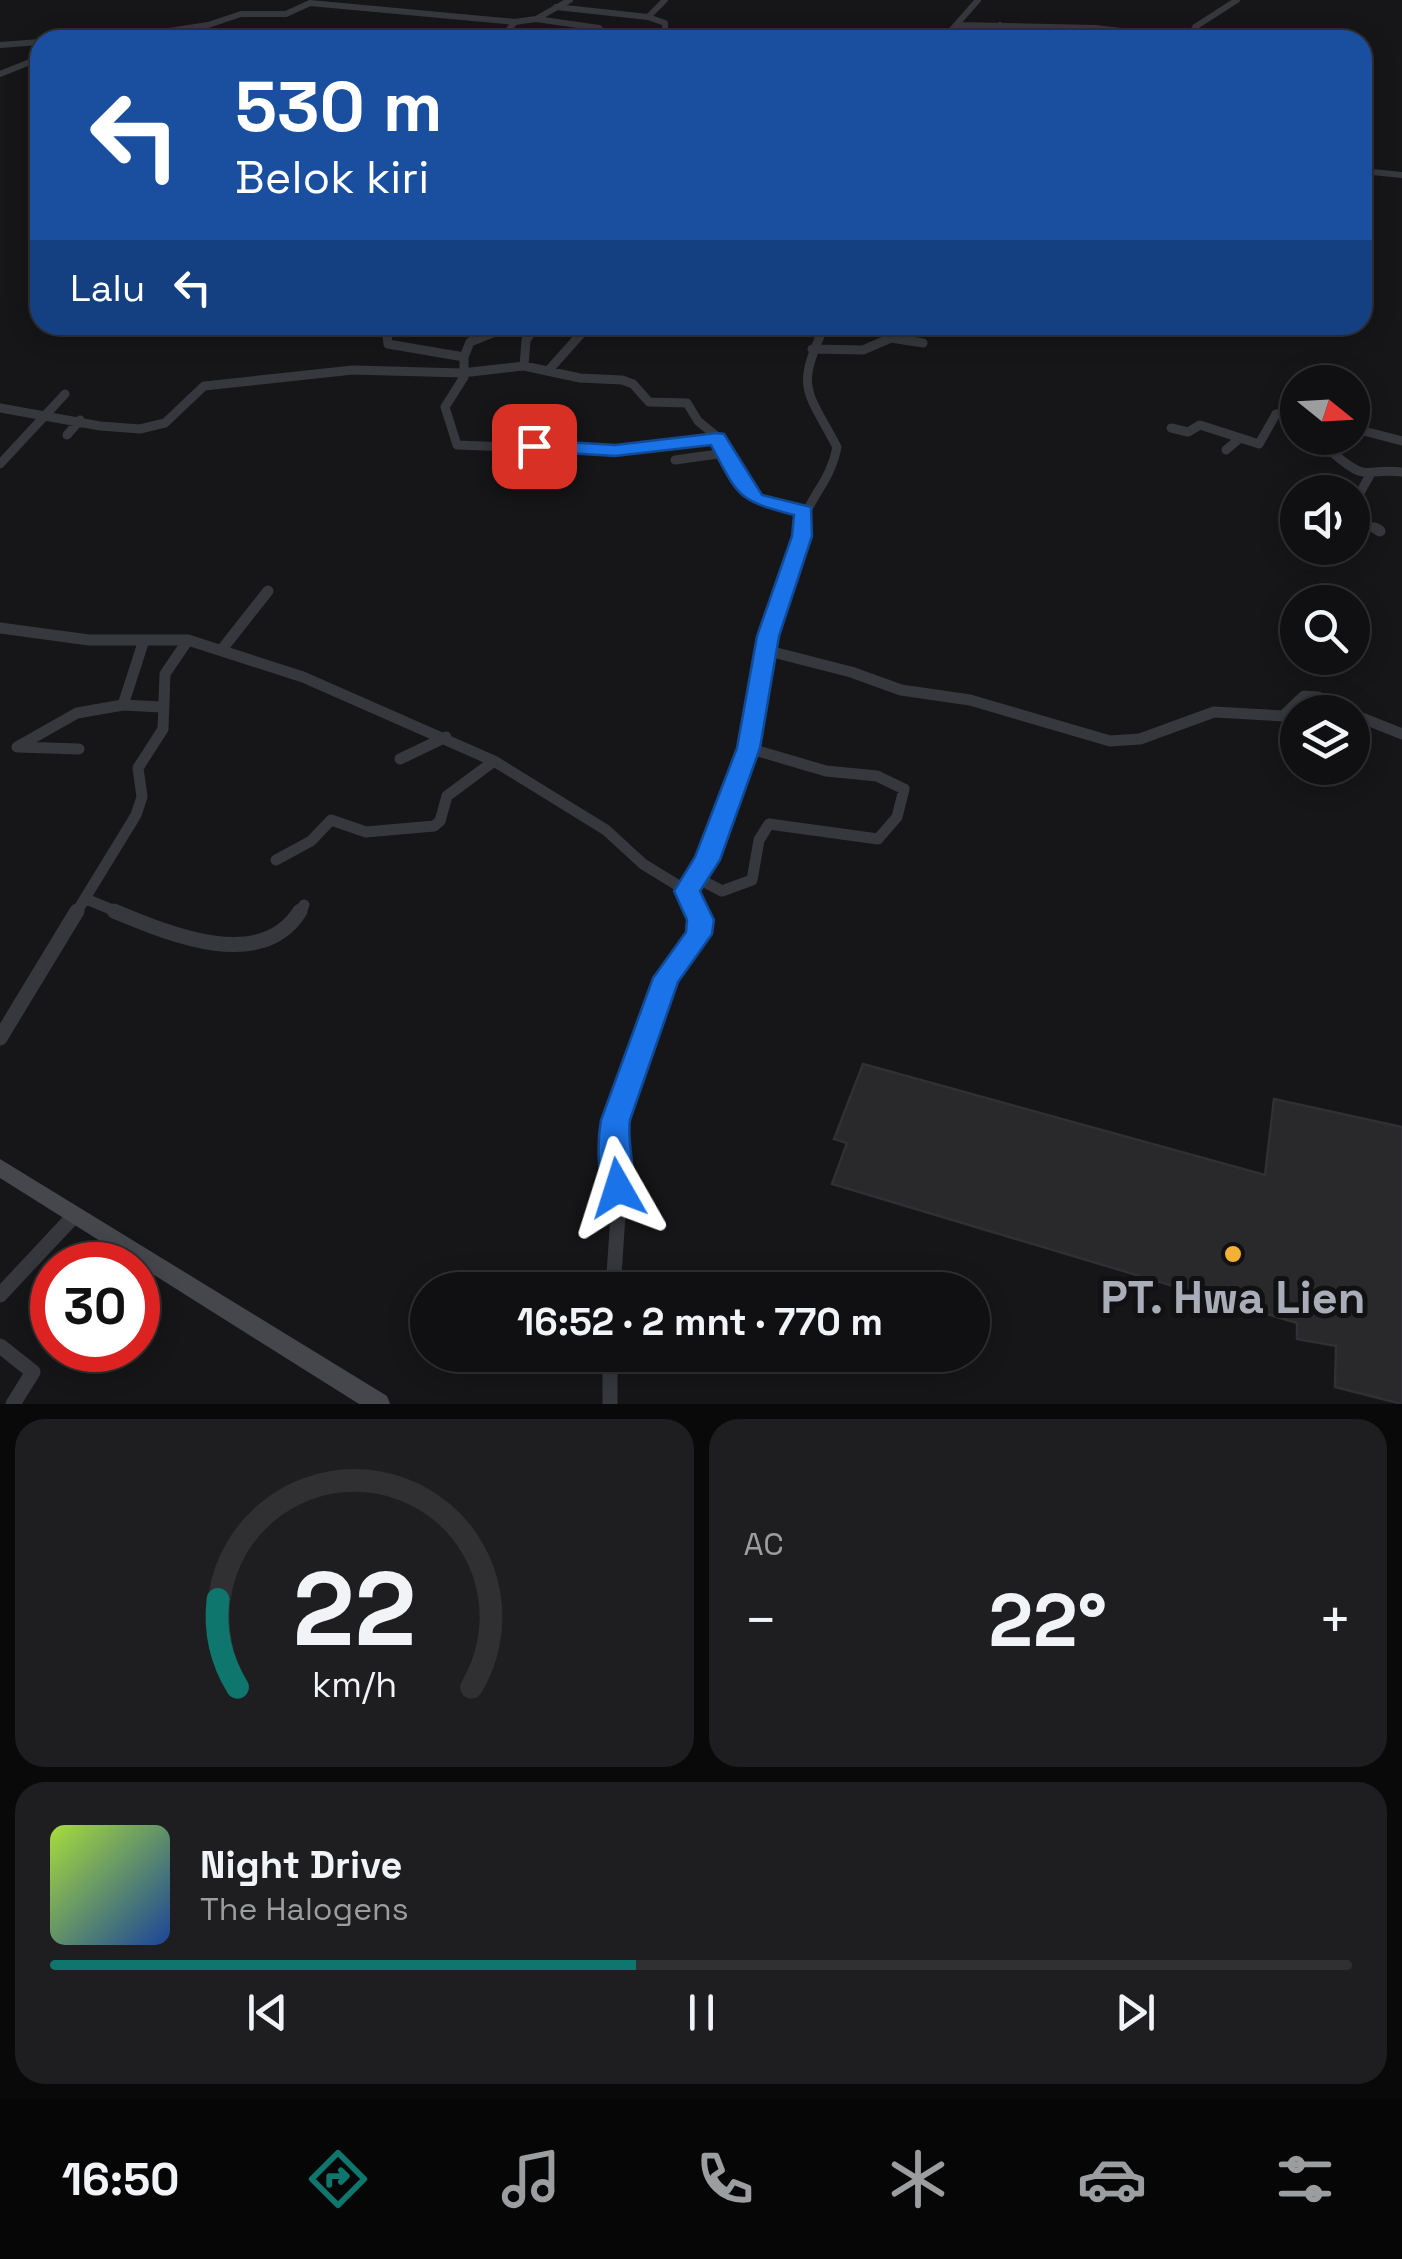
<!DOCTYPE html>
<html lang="id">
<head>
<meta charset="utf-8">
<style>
	:root { --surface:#101012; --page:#1e1e20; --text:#f1f3f6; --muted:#9c9d9f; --line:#303032; --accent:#0f766e }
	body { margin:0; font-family:"Space Grotesk",sans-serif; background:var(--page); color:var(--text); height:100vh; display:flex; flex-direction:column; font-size:38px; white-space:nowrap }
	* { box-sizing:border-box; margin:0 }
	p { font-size:32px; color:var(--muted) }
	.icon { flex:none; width:55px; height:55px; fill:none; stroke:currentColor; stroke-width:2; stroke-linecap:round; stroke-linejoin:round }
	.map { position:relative; height:1404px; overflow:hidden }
	.sheet { display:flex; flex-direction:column; gap:15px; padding:15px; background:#09090a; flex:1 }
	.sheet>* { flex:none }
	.banner { position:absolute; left:30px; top:30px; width:1342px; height:305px; border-radius:30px; box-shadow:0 5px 25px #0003,0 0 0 2px var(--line); background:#1a4fa0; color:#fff; overflow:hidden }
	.needle { width:65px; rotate:108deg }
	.buttons { position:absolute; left:1280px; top:365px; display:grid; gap:20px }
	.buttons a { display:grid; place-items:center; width:90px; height:90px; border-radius:50%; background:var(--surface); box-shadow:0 5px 25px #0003,0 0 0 2px var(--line); font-size:50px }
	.speed { position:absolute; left:30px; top:1242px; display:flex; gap:20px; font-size:50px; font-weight:700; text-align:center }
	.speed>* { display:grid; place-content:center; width:130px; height:130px; border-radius:50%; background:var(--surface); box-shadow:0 5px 25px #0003,0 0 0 2px var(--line); line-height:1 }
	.speed .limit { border:15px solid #d22; background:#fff; color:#111 }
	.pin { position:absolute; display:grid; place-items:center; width:85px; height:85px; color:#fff; margin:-42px; border-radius:20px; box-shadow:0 5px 15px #0006 }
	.me { position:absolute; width:110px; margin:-55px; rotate:354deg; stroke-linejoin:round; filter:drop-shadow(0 0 8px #0008) }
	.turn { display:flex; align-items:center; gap:35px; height:210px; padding:0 40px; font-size:45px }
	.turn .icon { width:130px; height:130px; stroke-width:2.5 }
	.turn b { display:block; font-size:70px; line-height:85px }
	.then { display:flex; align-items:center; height:95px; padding:0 40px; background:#0003; gap:20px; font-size:38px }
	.big { font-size:75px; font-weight:700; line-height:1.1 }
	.sheet .tile { flex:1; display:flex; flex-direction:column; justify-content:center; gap:15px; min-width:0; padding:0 35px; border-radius:30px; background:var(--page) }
	.sheet .dial { align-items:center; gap:0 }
	.dial svg { height:260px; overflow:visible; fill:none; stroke:var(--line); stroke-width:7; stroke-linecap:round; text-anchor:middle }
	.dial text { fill:var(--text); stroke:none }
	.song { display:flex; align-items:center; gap:30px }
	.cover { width:120px; height:120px; border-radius:15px; background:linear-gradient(135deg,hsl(80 70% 55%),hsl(220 70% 35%)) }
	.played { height:10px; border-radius:5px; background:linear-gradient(90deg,var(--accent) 45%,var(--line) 45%) }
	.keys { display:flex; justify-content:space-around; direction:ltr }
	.heat { display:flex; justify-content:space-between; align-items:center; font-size:55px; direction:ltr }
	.sheet .tiles { flex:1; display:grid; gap:15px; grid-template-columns:1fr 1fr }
	.tile:last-child { grid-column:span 2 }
	.trip { position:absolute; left:410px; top:1272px; width:580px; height:100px; border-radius:50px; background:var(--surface); box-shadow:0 5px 25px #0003,0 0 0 2px var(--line); font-weight:700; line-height:100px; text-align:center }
	.menu { display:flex; height:160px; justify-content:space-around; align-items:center; background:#060607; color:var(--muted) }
	.menu .icon { width:70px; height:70px }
	.menu .selected { color:var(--accent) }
	.menu b { font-size:45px; color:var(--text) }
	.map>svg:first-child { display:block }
	.building { fill:#29292c; stroke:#303034; stroke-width:2.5 }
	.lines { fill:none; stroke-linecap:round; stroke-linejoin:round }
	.street-far3 { stroke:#37383d; stroke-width:6 }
	.street-far2 { stroke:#37383d; stroke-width:9 }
	.street-far1 { stroke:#37383d; stroke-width:11 }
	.street { stroke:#37383d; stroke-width:15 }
	.secondary { fill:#45474d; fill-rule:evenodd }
	.route { fill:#1a73e8; stroke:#114b97; stroke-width:2.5 }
	.poi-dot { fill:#f2b134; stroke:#111113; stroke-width:4 }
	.labels { text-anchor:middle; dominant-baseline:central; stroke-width:10; stroke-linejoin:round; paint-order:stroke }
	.near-poi-label { font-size:45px; font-weight:bold; fill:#a8adb8; stroke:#111113 }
</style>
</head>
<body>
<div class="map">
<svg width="1402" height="1404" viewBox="0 0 1402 1404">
	<rect width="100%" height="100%" fill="#161618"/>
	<path class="building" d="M863,1064L1265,1175L1274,1099L1402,1127V1404L1335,1387L1336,1346L1297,1339V1323L832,1184L847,1143L834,1139Z"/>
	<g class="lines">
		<path class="street-far3" d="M556,7L648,17L665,23V31L678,40
			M648,17L665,0
			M536,19L599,28L609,40
			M958,25L1095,28L1191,39L1195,27L1237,0
			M949,33L978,0
			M110,40L208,25L241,14H286L310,3L515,22L536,19L570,0
			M509,40L504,35L515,22
			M993,40L1000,25
			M0,45L40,42
			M0,74L40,58
			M1362,171L1402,175"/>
		<path class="street-far2" d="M398,325L387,336L388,344L464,357V377L445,407L457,445L615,451L717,438
			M812,349L863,350L891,338L923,343
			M464,357L470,342L513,325
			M524,366L526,340L537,325
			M548,371L589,325
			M0,408L100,426L140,429L165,423L204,386L353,370L462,373L524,366L580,378L622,380L633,384L649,402L687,403L698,421L715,435L755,499L804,512
			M1171,428L1188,432L1200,425L1259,444L1276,414H1298
			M1352,428L1402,441
			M67,435L80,420
			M1298,435L1303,444L1333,453
			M1341,438L1333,453C1370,485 1364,467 1402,472
			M1226,450L1240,438
			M675,460L725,453
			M0,464L65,394
			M1352,507L1370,475
			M1352,517L1380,531
			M802,531C805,499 830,485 837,447C805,387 796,389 825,325"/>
		<path class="street-far1" d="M1375,528L1380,531
			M0,628L89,640H188L303,677L494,761L606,830L643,864L687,891L697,913
			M223,648L268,591
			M765,650L851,672L901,690L970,700L1110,741L1140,739L1214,712L1283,716L1304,696L1318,697L1350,712
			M123,705L161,707
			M1352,714L1402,734
			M79,749L17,747L77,713L123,705L144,640
			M400,759L446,737
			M276,860L311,841L331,820L366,832L434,826L440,821L447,796L494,761
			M697,878L722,891L752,880L759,840L769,824L878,839L897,817L904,789L877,776L826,771L748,748
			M687,891L707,860L748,748L768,637L803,528
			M86,899L120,913
			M76,913L136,815L142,797L138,768L163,729L165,674L188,640
			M299,913L304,905"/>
		<path class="street" d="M114,911C167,933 261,974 300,911
			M0,1038L77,911
			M613,1290L619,1200L613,1129L666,978L699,935L696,911
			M0,1295L74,1216
			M0,1346L33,1372L13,1404
			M610,1355V1404"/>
		<path class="secondary" d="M0,1159L387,1396L390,1404H359L0,1178Z"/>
	</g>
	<path class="route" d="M717,433L724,434L762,495L811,507L812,536L779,636L760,748L720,860L700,891L714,920L712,934L678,982L630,1120C626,1144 639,1176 629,1197L618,1201L607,1197C597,1174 597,1144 601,1120L653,978L686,932L687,920L674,891L695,857L737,748L757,636L792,536L794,515C736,500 739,497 711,445L615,456L534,451L525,446L534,440L615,445Z"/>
	<circle class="poi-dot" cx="1233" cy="1254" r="10"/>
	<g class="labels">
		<g class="near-poi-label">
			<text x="1233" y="1297">PT. Hwa Lien</text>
		</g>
	</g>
</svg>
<div class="buttons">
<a><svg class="needle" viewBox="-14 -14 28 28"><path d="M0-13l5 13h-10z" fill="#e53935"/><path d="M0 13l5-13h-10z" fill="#9c9d9f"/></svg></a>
<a><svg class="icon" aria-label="sound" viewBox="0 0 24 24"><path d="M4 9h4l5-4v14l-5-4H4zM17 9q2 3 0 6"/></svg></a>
<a><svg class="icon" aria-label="search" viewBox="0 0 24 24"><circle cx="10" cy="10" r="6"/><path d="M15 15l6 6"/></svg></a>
<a><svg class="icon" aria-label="layers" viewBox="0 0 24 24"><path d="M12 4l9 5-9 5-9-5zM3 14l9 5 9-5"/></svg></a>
</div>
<div class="speed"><div class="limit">30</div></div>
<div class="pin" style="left:534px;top:446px;background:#d93025"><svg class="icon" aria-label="arrive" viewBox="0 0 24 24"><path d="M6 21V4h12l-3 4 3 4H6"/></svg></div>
<svg class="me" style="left:618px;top:1188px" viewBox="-20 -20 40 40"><path d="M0-17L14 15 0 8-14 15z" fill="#1a73e8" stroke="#fff" stroke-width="4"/></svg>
<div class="trip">16:52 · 2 mnt · 770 m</div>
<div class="banner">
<div class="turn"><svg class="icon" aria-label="left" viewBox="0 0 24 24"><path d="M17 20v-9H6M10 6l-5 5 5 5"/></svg><div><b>530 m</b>Belok kiri</div></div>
<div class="then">Lalu<svg class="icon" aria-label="left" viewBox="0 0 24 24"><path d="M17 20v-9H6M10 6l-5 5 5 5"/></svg></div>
</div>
</div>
<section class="sheet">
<div class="tiles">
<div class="tile dial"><svg viewBox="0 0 100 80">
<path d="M14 69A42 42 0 1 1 86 69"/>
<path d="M14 69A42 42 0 0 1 8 42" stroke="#0f766e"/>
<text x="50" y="56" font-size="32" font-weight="700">22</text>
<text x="50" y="72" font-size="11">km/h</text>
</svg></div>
<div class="tile"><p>AC</p>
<div class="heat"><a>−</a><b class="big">22°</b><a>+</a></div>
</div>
<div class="tile">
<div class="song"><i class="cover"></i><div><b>Night Drive</b><p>The Halogens</p></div></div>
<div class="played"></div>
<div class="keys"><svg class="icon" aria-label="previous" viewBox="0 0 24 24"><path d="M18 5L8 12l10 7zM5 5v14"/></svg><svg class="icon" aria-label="pause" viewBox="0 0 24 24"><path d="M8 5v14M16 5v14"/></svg><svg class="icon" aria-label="next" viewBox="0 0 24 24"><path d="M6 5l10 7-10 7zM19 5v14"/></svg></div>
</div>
</div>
</section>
<nav class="menu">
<b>16:50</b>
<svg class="icon selected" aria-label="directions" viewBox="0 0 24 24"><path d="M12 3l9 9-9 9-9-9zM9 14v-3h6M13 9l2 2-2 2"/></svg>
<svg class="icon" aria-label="music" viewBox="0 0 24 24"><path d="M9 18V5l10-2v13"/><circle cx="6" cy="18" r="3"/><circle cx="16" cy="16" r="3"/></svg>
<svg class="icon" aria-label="phone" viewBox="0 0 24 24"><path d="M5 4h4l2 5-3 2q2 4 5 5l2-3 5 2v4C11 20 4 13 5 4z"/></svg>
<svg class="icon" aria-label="climate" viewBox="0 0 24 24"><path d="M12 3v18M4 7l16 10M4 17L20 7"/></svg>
<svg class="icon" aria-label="car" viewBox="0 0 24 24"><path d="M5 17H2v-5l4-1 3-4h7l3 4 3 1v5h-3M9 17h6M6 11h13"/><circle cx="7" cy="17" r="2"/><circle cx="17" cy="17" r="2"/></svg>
<svg class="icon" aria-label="filters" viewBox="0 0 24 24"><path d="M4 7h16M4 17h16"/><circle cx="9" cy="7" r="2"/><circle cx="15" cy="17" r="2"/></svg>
</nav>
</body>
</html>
